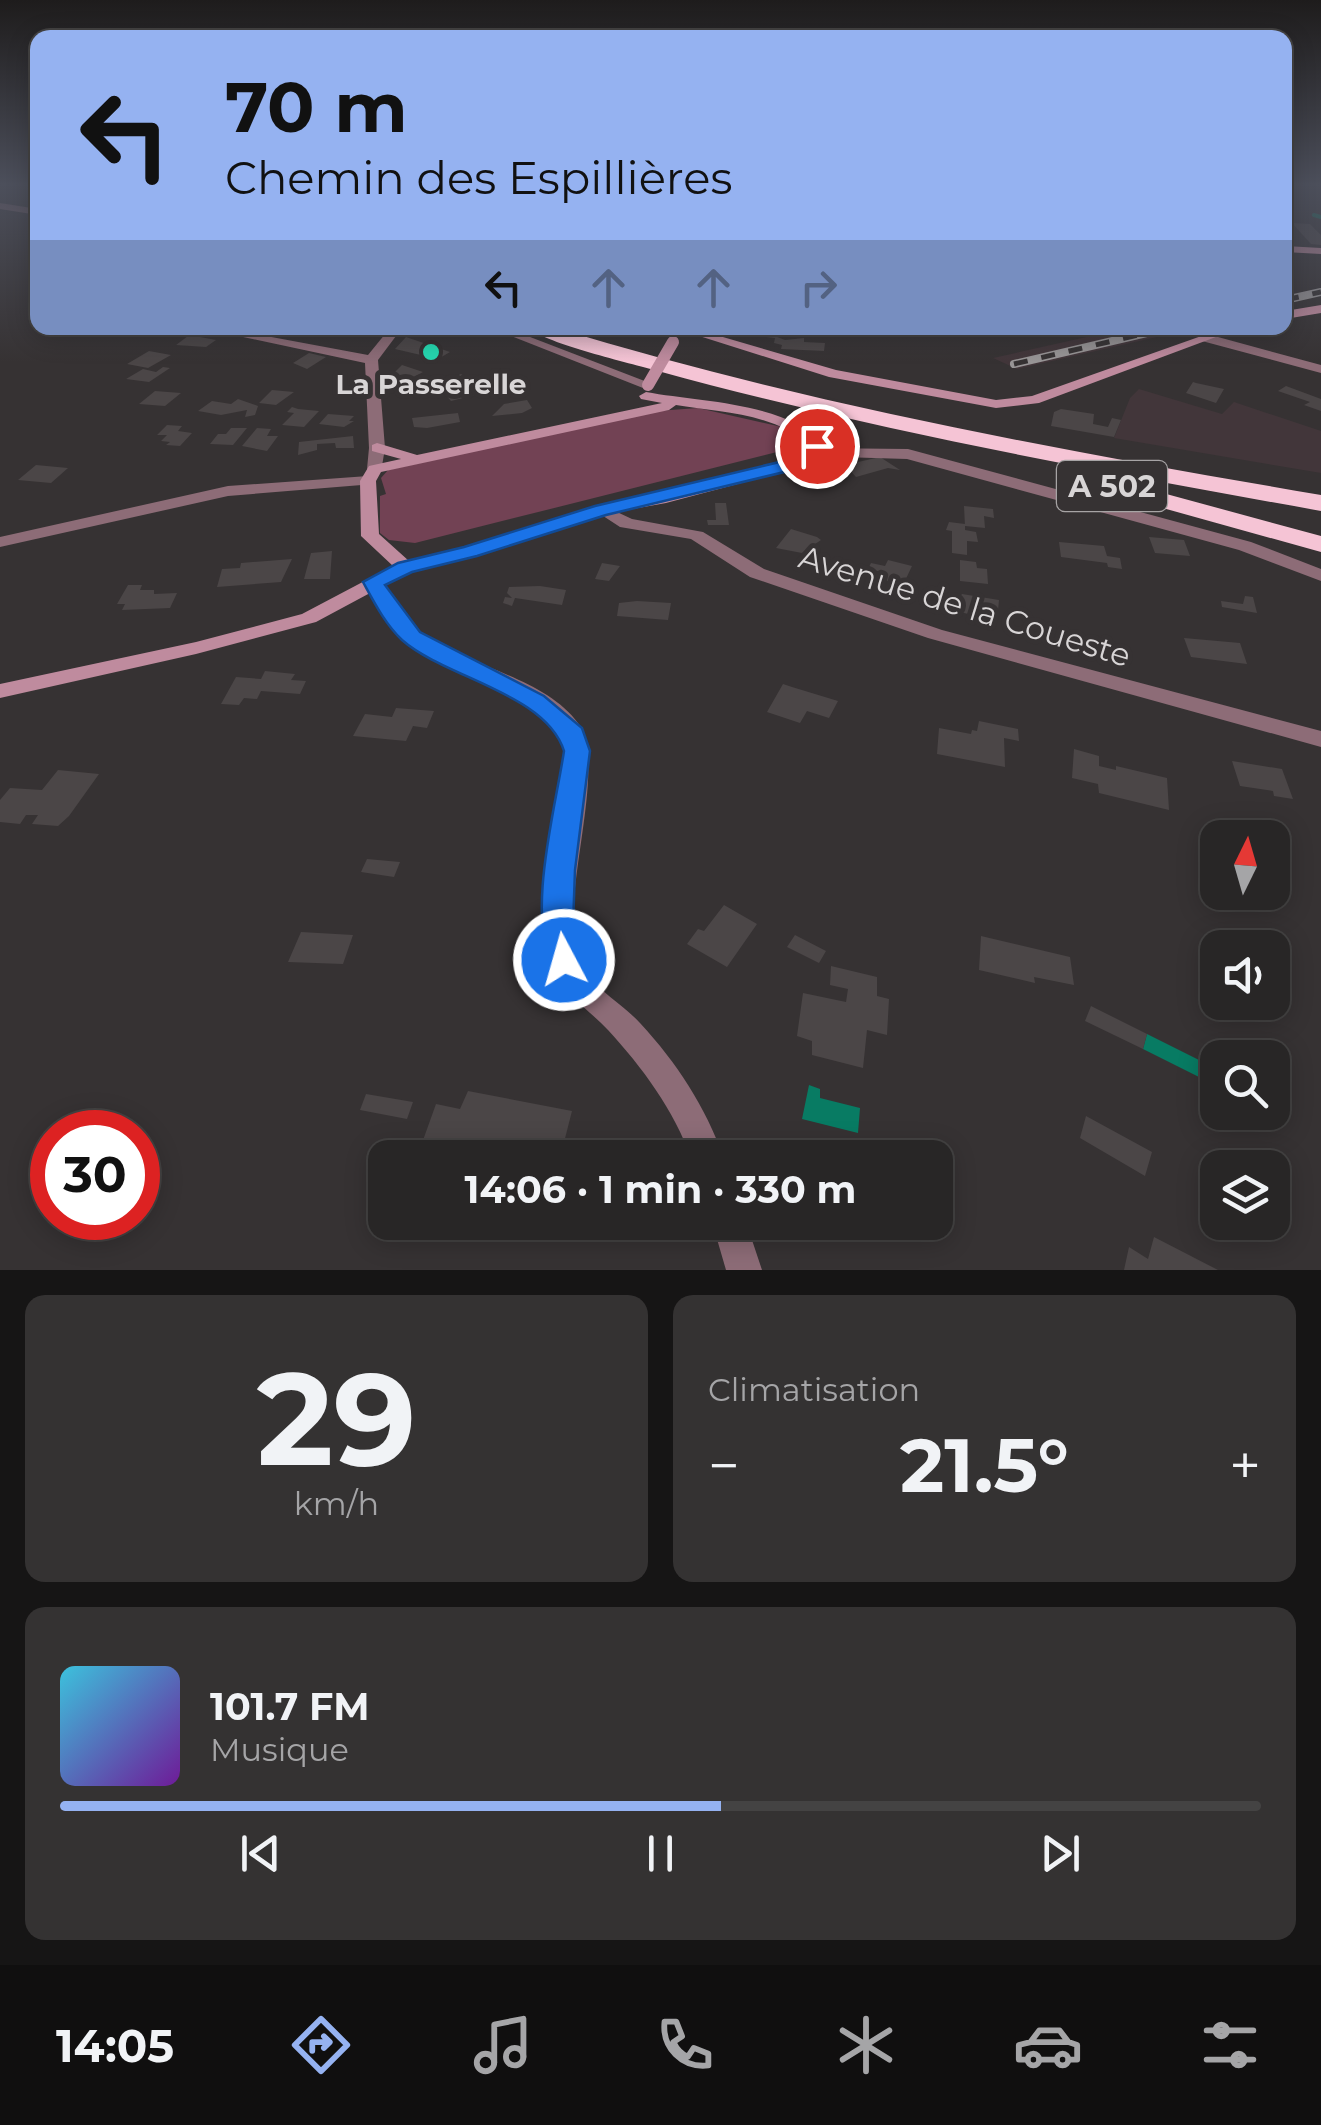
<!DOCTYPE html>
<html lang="fr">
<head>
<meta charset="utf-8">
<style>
	:root { --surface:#282626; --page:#343232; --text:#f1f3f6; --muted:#a5a5a7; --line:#444343; --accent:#95b2f1 }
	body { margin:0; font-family:Montserrat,sans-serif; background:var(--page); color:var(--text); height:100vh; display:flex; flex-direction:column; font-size:38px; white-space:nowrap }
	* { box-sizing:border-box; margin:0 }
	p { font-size:32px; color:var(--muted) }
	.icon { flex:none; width:55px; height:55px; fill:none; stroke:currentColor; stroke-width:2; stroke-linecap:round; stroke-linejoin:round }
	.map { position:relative; height:1270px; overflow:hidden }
	.side { display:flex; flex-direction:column; gap:25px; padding:25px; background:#161515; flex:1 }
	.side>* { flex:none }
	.top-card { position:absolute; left:30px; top:30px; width:1262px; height:305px; border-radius:20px; box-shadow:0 5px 25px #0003,0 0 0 2px var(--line); background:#95b2f1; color:#111; overflow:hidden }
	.needle { width:65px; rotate:5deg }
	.fabs { position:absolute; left:1200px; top:820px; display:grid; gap:20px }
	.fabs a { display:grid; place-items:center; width:90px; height:90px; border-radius:20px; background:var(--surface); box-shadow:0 5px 25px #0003,0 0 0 2px var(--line); font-size:50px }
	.speed { position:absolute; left:30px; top:1110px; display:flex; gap:20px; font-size:50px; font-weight:700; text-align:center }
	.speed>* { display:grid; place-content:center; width:130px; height:130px; border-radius:50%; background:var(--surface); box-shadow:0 5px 25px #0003,0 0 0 2px var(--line); line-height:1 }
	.speed .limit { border:15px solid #d22; background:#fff; color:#111 }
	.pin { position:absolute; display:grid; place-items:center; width:85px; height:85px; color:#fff; margin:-42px; border:5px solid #fff; border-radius:50%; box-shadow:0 2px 10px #0007 }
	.me { position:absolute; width:110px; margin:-55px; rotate:354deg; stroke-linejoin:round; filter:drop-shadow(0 0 8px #0008) }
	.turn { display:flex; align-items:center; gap:35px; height:210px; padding:0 30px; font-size:45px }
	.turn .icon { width:130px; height:130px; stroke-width:2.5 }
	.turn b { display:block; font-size:70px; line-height:85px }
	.lanes { display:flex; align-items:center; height:95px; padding:0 30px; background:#0003; justify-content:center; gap:50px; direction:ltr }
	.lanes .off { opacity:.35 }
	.big { font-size:75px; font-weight:700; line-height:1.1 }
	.side .card { flex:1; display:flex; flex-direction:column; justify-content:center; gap:15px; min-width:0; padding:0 35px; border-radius:20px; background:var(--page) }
	.side .dial { align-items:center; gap:0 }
	.dial b { font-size:130px; line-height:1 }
	.song { display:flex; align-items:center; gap:30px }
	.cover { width:120px; height:120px; border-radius:15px; background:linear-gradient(135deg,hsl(190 70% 55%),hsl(280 70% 35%)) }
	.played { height:10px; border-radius:5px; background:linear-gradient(90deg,var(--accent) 55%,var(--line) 55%) }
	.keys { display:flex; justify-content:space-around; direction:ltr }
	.heat { display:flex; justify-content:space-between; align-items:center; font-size:55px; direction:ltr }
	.side .tiles { flex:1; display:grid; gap:25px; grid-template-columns:1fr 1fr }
	.card:last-child { grid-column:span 2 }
	.trip { position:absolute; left:368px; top:1140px; width:585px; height:100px; border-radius:20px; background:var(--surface); box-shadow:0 5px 25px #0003,0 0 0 2px var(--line); font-weight:700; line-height:100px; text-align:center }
	.dock { display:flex; height:160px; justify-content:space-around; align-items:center; background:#100f0f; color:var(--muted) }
	.dock .icon { width:70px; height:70px }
	.dock .selected { color:var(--accent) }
	.dock b { font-size:45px; color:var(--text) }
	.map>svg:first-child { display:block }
	.built { fill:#42363a }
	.green { fill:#724254 }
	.water { fill:#087b63 }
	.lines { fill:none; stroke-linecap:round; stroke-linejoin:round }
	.stream { stroke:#087b63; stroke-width:4 }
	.building { fill:#4b4647 }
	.street { fill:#8d6c77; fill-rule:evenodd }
	.secondary { fill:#bf8b9e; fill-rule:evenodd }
	.highway { fill:#f5c4d5; fill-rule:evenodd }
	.rail-casing { stroke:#989596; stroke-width:8 }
	.rail { stroke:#363233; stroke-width:5; stroke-dasharray:14; stroke-linecap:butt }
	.secondary-bridge { stroke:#bf8b9e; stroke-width:12 }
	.route { fill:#1a73e8; stroke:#114b97; stroke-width:2.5 }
	.poi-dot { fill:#26d5ae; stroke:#363233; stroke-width:4 }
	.labels { text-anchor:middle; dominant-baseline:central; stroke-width:10; stroke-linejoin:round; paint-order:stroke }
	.far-poi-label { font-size:28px; font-weight:bold; fill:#d8d5d6; stroke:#363233 }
	.shield { fill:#363233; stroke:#a7a4a5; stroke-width:2.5 }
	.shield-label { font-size:30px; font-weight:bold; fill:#d8d5d6 }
	.street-label { font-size:32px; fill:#d8d5d6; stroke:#363233 }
</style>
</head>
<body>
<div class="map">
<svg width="1321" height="1270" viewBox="0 0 1321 1270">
	<rect width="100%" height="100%" fill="#363233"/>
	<path class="built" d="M1127,328H1196L1017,369L993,358Z
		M1139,389L1222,414L1234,402L1321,431V473L1114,438L1130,398Z"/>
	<path class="green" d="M698,408L791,429L800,441L785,450L415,543L389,540L380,533V496L386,494L381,478L388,470L657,411Z"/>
	<path class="water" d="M1147,1034L1217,1069L1213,1084L1143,1049Z
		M809,1085L820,1089V1098L860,1108L858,1133L802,1119Z"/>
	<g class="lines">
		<path class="stream" d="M1314,215L1321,217"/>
	</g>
	<path class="building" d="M1292,223L1310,224L1321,235V245L1311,244Z
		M767,333L785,340L804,338V342L825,343L824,351L781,349L782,345L774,343L775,338L766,337Z
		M188,336L200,337L216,340L206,347L176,345Z
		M406,337L450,352L438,359L395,349Z
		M149,351L171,355L148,368L127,364Z
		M309,353L326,357L307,369L293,363Z
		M402,365L423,372L401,384L385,382Z
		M163,367L170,368L149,382L126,379L143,369L156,372Z
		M461,374L484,387L487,392L451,401L437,385Z
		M1193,382L1196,383L1224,389L1216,403L1186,393Z
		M1286,386L1321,399V411L1304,405L1310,402L1278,391Z
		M272,390L294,392L276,405L259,403Z
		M155,391L181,393L165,406L139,404Z
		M238,399L258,406L255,415L245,417L247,410L221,415L198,411L212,401L231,404Z
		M527,400L532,408L522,413L492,416L504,404Z
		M292,407L298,409L319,411L304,427L282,425L294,413L287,412Z
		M1061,409L1094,414L1093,424L1108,427L1112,418L1121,420L1114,437L1051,426L1054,412Z
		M458,413L460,422L427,428L414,427L412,418Z
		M328,414L354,416L349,421H354L344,427L319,424Z
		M167,425L182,426L178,431L192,433L180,446L166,445L170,442L161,441L167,435H157Z
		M231,428H247L233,445L210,444L218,434H226Z
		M257,428L271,429L267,436H278L267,451L242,446Z
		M353,436L354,448H336L335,443L317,444V450L298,455L299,442Z
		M880,457L900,470L888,468L856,477L845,465Z
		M36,465L68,468L51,483L18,480Z
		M715,503H726L729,525H708L707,520H716Z
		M964,506L993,509L994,518L984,516L985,528L965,526Z
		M949,522L965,524V530L976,532L978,542L967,541V555L952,553V531L946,530Z
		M791,529L817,537L821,540L802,553L776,548Z
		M1149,537L1184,540L1190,556L1155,553Z
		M1059,542L1104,546L1107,556L1120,558L1122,569L1108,567L1107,563L1061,557Z
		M332,551L330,579H304L311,553Z
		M292,559L281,582L217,587L222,569L240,568L241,563Z
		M888,560L912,566L903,585L879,579L882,572L868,569L871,563L885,566Z
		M960,560L976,562L977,568L987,569L988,584L960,581Z
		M602,563L620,566L609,581L595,579Z
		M128,585H142L140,590H154V594L177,593L170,608L122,610L125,604H117Z
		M540,586L566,590L562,605L515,598L512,606L503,603L505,597L512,598L507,593L509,587Z
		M962,594L999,600L997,621L952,610Z
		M1245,596L1253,597L1257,613L1222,607L1221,601L1243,604Z
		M637,601L671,603L668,620L617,616L619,603Z
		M1184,638L1240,643L1247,664L1191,657Z
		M265,671L295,674L291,680L306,681L300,694L261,691L257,699L244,698L239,705L221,704L236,677L261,679Z
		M783,684L792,687L838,701L829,718L807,711L800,723L767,712Z
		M396,708L434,711L427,728L413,726L406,741L353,736L365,714L392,717Z
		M979,721L1018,729L1019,741L1004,738L1005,767L937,754L939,728L971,734L972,730L977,731Z
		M1074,749L1099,756V766L1116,770V766L1167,778L1169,810L1099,793L1098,784L1072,778Z
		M1232,761L1282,769L1293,799L1274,796L1273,791L1240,786Z
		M58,770L99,774L69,816L58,826L32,824L38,815H26L20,824L0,822V800L10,788L42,790Z
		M367,859L400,862L394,877L361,872Z
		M724,905L757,924L727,967L687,944L698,929L704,931Z
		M301,932L353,935L343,964L288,962Z
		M795,935L826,951L819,963L787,947Z
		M981,936L1070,957L1074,985L1034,977L1035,983L979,970Z
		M831,966L877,977V996L889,999L887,1035L867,1030L863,1068L812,1055V1041L797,1036L803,993L846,1002L848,989L830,985Z
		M1091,1006L1147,1034L1143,1049L1085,1021Z
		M468,1091L572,1111L560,1158H482L422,1143L436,1104L460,1109Z
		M366,1094L413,1102L407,1119L360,1110Z
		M1086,1116L1152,1152L1145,1176L1080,1138Z
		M1154,1237L1218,1270H1124L1129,1247L1148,1259Z"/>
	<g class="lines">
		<path class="street" d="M0,203L38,209V215L0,209Z
			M201,328H224L368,355L390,328H402L378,360L385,448L381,472H369L367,469L369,448L365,363Z
			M491,328H507L655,385L643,388Z
			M840,328H852L845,335L841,334Z
			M1207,334L1321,365V373L1202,341V335Z
			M814,448L908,449L1251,542L1321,569V581L1239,550L907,459L808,456V450Z
			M368,476L374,478V484L228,496L0,547V537L228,486Z
			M602,505L632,519L703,532L764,569L942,630L1321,731V747L928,638L750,577L691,539L620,527L594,510Z
			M373,576L380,578C392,597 401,620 420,633C466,666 544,677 578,723C609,765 559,897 577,957C585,983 622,1003 640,1023C677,1063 705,1106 724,1158H691C674,1110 642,1067 608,1030C586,1007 560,992 551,960C528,886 578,807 560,732C521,684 451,678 404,641C385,626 375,602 364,582Z
			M712,1222H746L762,1270H726Z"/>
		<path class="secondary" d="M1285,246L1321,248V254L1285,252Z
			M1321,305V313L1285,319V311Z
			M674,328H692L836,370L996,400L1032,396L1224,328H1240L1039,403L996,408L829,377Z
			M646,392C699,402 789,402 825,446L805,466L666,503L605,514L476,556L411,571L316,622L196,654L0,698V684L196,642L302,614L393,566L361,536L360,481L369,466L401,459L372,451V445L377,443L417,455L662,403L641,399L639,396ZM676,405C717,412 778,413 808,446L793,460L665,493L596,506L465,548L409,561L379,534L376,481L381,472L669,410Z"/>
		<path class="highway" d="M529,328H556C807,404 1063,451 1321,495V511C1098,471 876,431 658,371C630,363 547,344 529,328Z
			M1089,473L1321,536V552L1080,485L1077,480L1080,475Z"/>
		<defs>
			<path id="rail" d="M1285,300L1321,292
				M1014,364L1168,328"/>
		</defs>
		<use href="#rail" class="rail-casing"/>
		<use href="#rail" class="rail"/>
		<path class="secondary-bridge" d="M648,385L673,342"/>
	</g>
	<linearGradient id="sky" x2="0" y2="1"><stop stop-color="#1e1c1c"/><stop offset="0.51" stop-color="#4c4f5b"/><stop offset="1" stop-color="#4c4f5b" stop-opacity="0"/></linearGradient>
	<rect width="1321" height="362" fill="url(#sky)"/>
	<path class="route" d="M817,441L826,446L805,467L606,515L477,556L412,572L385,585L420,632L544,696L582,728L590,751L575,870L573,926L580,960L575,970L564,974L553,970C526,913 555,811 564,751C546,693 445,678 402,640C385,624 374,602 363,582L398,563L464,547L595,506L792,459Z"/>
	<circle class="poi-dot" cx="431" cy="352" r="10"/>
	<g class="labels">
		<g class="far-poi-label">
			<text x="431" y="384">La Passerelle</text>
		</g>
		<rect class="shield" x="1057" y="461" width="110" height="50" rx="8"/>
		<g class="shield-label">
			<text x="1112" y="486">A 502</text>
		</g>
		<g class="street-label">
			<text transform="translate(965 606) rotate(17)">Avenue de la Coueste</text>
		</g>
	</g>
</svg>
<div class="fabs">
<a><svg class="needle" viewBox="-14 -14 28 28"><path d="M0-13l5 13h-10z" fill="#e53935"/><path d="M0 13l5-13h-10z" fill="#a5a5a7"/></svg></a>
<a><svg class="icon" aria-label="sound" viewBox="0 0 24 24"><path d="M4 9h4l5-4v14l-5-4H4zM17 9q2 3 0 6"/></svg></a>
<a><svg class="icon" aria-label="search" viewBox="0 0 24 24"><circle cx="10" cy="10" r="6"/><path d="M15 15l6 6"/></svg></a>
<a><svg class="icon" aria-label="layers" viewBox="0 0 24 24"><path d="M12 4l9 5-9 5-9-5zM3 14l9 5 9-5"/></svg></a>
</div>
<div class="speed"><div class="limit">30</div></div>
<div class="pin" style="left:817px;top:446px;background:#d93025"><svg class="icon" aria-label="arrive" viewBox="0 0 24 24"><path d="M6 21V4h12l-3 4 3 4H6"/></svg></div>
<svg class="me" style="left:564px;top:960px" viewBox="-20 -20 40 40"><circle r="17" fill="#1a73e8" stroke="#fff" stroke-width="3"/><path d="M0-11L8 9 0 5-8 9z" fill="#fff"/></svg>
<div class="trip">14:06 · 1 min · 330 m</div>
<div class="top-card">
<div class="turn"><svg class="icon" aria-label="left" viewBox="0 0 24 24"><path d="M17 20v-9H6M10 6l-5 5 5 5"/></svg><div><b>70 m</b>Chemin des Espillières</div></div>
<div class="lanes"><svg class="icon" aria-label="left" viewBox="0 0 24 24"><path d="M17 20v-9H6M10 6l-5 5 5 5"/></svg><svg class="icon off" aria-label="ahead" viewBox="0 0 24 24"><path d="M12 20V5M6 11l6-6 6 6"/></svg><svg class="icon off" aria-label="ahead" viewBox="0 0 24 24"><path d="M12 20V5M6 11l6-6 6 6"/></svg><svg class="icon off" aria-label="right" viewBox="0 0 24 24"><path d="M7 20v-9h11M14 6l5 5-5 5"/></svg></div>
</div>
</div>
<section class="side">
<div class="tiles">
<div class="card dial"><b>29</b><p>km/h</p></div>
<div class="card"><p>Climatisation</p>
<div class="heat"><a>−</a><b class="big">21.5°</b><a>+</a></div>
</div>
<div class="card">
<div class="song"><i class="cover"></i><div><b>101.7 FM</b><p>Musique</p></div></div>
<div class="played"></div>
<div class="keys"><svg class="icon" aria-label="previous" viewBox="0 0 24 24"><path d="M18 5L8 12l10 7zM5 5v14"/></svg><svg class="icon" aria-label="pause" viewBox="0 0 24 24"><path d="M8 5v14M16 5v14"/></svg><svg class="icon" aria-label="next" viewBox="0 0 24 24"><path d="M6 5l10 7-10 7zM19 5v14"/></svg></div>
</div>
</div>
</section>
<nav class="dock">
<b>14:05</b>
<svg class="icon selected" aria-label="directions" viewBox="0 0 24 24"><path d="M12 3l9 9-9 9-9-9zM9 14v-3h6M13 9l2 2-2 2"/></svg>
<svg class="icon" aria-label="music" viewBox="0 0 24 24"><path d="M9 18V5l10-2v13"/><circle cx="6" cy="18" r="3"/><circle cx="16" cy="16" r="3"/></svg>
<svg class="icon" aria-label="phone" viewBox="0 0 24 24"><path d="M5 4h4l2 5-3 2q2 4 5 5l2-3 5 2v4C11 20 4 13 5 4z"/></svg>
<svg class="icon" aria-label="climate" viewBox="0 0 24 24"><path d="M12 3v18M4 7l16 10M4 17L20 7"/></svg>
<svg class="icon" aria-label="car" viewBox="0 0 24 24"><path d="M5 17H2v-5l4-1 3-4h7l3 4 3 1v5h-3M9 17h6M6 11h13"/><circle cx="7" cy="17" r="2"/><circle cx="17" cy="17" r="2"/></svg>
<svg class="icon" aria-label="filters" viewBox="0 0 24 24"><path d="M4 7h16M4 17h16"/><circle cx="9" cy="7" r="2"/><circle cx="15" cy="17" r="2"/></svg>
</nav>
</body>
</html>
